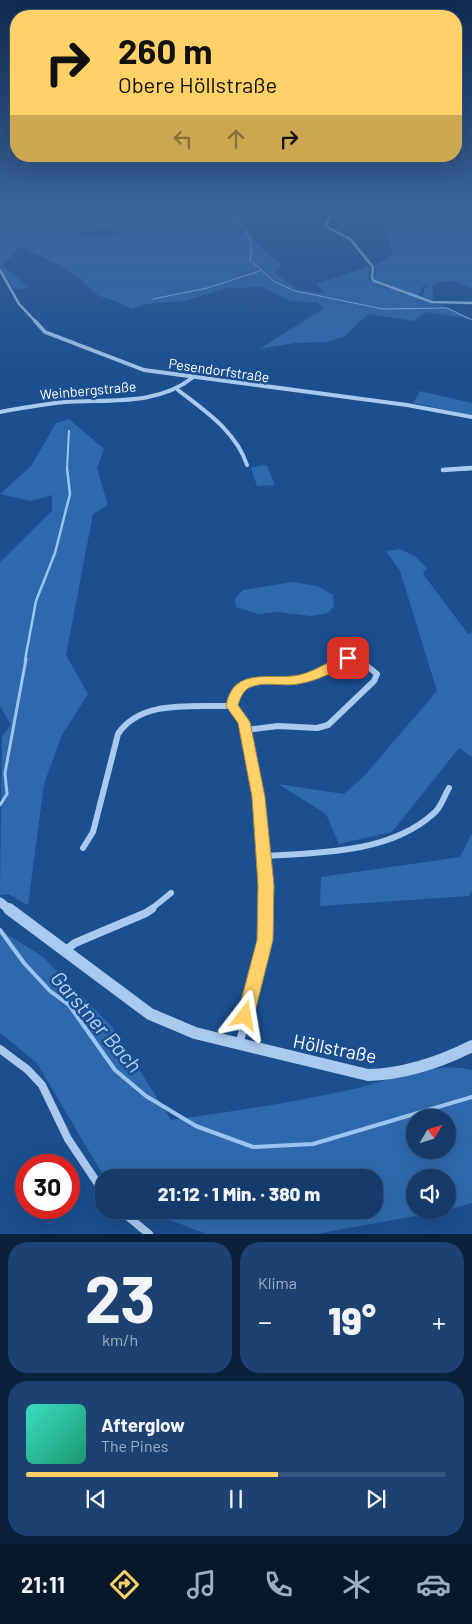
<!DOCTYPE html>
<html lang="de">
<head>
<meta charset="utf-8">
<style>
	:root { --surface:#143b6b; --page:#1d4271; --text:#f1f3f6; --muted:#9dadc1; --line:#33557e; --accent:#ffd166 }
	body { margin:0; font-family:Barlow,sans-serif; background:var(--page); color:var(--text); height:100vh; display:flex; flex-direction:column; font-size:19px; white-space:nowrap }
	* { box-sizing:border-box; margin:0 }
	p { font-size:16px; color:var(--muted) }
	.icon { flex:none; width:28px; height:28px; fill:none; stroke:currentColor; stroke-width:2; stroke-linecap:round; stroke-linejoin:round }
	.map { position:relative; height:1234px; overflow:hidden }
	.panel { display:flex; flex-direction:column; gap:8px; padding:8px; background:#0b203b; flex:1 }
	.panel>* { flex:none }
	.top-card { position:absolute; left:10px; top:10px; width:452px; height:152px; border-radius:20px; box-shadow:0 5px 20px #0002,0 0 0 1px var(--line); background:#ffd166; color:#111; overflow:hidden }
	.needle { width:32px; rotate:51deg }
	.buttons { position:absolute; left:406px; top:1109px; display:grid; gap:10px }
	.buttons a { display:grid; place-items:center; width:50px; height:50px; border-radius:50%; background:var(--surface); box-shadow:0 5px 20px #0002,0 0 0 1px var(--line); font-size:25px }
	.speed { position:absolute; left:15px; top:1154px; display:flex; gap:10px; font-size:25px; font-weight:700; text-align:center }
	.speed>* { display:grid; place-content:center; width:65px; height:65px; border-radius:50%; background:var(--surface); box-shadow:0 5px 20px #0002,0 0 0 1px var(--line); line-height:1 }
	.speed .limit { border:8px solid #d22; background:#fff; color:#111 }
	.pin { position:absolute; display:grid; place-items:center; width:42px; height:42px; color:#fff; margin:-21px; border-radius:10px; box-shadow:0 2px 8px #0006 }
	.me { position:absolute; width:55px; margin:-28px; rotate:14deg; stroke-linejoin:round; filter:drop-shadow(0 0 4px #0008) }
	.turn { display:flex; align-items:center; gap:18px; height:105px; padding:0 25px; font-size:22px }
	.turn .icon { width:65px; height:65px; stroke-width:2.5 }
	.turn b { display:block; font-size:35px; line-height:42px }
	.lanes { display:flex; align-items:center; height:48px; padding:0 25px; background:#0003; justify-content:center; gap:25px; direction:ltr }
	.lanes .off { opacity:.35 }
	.big { font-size:38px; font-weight:800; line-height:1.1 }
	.panel .tile { flex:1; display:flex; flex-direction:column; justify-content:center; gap:8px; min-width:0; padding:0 18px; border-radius:20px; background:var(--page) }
	.panel .dial { align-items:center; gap:0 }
	.dial b { font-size:65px; line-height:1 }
	.song { display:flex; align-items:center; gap:15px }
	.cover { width:60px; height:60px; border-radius:8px; background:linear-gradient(135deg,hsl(170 70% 55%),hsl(160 70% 35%)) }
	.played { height:5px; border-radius:2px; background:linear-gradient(90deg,var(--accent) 60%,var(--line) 60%) }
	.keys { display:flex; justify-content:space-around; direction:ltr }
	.heat { display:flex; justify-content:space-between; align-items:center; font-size:28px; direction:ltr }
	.panel .tiles { flex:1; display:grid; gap:8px; grid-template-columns:1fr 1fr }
	.tile:last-child { grid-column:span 2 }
	.trip { position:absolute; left:95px; top:1169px; width:288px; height:50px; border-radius:20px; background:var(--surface); box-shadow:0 5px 20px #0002,0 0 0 1px var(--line); font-weight:800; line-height:50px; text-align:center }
	.tabs { display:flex; height:80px; justify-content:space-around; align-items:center; background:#08182b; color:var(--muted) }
	.tabs .icon { width:35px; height:35px }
	.tabs .active { color:var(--accent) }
	.tabs b { font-size:22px; color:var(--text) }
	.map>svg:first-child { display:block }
	.green { fill:#2e69ad; fill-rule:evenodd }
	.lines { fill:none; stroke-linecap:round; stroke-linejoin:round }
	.stream-far4 { stroke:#9cc4f0; stroke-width:1 }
	.stream-far3 { stroke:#9cc4f0; stroke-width:2 }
	.stream-far2 { stroke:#9cc4f0; stroke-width:2.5 }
	.stream-far1 { stroke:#9cc4f0; stroke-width:3 }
	.stream { stroke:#9cc4f0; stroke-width:4 }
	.minor-far4 { stroke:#a9c9ee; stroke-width:2.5 }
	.minor-far3 { stroke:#a9c9ee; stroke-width:4 }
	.minor-far2 { stroke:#a9c9ee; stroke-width:4.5 }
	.minor-far1 { stroke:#a9c9ee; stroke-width:6 }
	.minor { stroke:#a9c9ee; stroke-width:8 }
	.tertiary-far1 { stroke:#a9c9ee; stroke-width:9 }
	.tertiary { stroke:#a9c9ee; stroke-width:12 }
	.route { fill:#ffd166; stroke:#a68842 }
	.labels { text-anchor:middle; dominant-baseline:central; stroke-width:5; stroke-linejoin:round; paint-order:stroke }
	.far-street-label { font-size:14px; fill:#fff; stroke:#1b4f8f }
	.near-street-label { font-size:19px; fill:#fff; stroke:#1b4f8f }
	.near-water-label { font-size:21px; font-style:italic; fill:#b5d3f5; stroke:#1b4f8f }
</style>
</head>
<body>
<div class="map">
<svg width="472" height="1234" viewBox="0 0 472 1234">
	<rect width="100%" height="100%" fill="#1b4f8f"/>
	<path class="green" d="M0,209H21L20,212C29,216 43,220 51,215L44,214L55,209H240L244,226L251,232L254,241L282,266L275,273L298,290L324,293L316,284L371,266L369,279L375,284L440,305L471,319L427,312L413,321L368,314L345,336L328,342L295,343L259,349L323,309L319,303L291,301L260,287L228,288L183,301L147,304L131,309L118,302L99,296L80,279L57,264L19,246L3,266L29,287L14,290L0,267ZM117,229L120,236L91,238L75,236L87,231Z
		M358,209H472V289C454,280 452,278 433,285V301L423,297L424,289L429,284L422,287L419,296L376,280L374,277L377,269L374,265L389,258L393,252L386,233L388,229L380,221Z
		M420,391L472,403V415L413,403Z
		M69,419L104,449L97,468L108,505L93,514L66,655L88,694L62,735L44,784L28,905L8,894L0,895L2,736L11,725L0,706V562L52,511V495L31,501L0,494L31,466L56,423Z
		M263,465L267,466L275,485L257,486L251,468Z
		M400,549L416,557L427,568L423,574L468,634L472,632V757L459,748L392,832L339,844L326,814L278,784L344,794L364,776L437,691L400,571L386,551Z
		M293,582L317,586L333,595L334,606L328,613L311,616L278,612L259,614L236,607L235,599L243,590Z
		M472,833V891L469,896L320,906L321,877L460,857Z
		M0,930L42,956L113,1028L171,1120C231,1112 289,1103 349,1090C388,1082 432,1060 472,1070V1203L448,1210L316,1234H206L145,1210H374V1178L104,1177L37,1063L0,1033ZM415,1118H448V1150H415ZM415,1178H448V1210H415Z"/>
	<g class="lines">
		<path class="stream-far4" d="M223,209C240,224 256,235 250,260L275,282L295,291L383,309L447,308L472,320
			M153,299L207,288L260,271"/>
		<path class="stream-far3" d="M67,469L69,431"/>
		<path class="stream-far2" d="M25,660L36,601L55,553L70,494L67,468"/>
		<path class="stream-far1" d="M0,805L7,794L5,773L26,659"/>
		<path class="stream" d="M0,930L24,963L50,991L69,1005L115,1070L146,1096L196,1126L253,1147L313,1144L472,1097"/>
		<path class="minor-far4" d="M329,209L332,213L325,226L350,239L373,267L372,278L374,281L432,302L472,303
			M0,270L19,304L36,322"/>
		<path class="minor-far3" d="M35,321L45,332L144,370L407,405L472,417
			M178,390C205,411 236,431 247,465
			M0,412C22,408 43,404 65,402C107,399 157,406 192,378
			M458,469L472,468"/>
		<path class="minor-far2" d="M443,470L472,468
			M344,660L348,658L358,660"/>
		<path class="minor-far1" d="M232,706C248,665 268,688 300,679C316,675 331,668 346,659
			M246,730L278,726L317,728L328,725L374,681L377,674L361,661L353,659
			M83,848L93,832L118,734C141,699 195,707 232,706L244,722L254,775L266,859L267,910
			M264,856C319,853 390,853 433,814C441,808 444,796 449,788
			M150,910L171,893"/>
		<path class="minor" d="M66,950L75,943L146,913L152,909
			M239,1045L260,967L267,909
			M0,1049L28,1070L42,1085L68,1139L104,1193
			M120,1210L149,1234"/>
		<path class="tertiary-far1" d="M0,902L10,910"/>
		<path class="tertiary" d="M9,909L150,1014L195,1033L368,1075C404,1074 440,1062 472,1046"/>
	</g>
	<linearGradient id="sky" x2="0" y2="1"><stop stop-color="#0f2b4f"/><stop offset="0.55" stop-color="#39639b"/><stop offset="1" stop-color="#39639b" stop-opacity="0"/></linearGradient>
	<rect width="472" height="381" fill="url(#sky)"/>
	<path class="route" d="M348,654L354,658L352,661C336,671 318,681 298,684C284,687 265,681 251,687C244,689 240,698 238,705L250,722L265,797L274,885L273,940L254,1016L251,1022L245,1025L239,1022L237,1016L257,940L258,885L252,797L238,723L226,706C233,665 271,681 299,675C317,671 331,659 348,654Z"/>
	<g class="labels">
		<g class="far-street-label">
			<text transform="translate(219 370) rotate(8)">Pesendorfstraße</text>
			<text transform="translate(88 390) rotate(-5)">Weinbergstraße</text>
		</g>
		<g class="near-street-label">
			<text transform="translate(335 1048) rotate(11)">Höllstraße</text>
		</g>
		<g class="near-water-label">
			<text transform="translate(97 1021) rotate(49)">Garstner Bach</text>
		</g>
	</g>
</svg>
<div class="buttons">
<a><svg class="needle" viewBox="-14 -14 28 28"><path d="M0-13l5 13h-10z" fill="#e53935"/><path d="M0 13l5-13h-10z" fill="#9dadc1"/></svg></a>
<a><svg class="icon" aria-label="sound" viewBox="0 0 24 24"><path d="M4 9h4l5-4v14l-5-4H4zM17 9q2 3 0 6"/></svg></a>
</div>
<div class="speed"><div class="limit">30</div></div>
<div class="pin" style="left:348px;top:658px;background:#d93025"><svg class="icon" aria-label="arrive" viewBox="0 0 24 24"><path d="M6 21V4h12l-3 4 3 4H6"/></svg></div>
<svg class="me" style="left:245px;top:1016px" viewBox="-20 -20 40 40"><path d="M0-17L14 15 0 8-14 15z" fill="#ffd166" stroke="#fff" stroke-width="4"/></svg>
<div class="trip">21:12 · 1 Min. · 380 m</div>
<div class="top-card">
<div class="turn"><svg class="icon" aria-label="right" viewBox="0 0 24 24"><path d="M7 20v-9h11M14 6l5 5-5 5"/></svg><div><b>260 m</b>Obere Höllstraße</div></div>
<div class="lanes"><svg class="icon off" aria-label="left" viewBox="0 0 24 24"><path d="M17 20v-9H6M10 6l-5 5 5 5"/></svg><svg class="icon off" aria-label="ahead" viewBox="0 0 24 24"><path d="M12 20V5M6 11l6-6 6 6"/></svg><svg class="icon" aria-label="right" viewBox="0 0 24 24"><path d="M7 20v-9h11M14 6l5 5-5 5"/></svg></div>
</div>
</div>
<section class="panel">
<div class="tiles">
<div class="tile dial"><b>23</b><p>km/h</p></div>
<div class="tile"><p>Klima</p>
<div class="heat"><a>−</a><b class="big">19°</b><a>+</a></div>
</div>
<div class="tile">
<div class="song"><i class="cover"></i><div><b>Afterglow</b><p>The Pines</p></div></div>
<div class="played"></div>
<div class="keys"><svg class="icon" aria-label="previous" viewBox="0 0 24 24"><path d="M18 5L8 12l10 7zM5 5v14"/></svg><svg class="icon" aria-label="pause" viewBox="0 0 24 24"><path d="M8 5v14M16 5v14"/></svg><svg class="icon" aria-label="next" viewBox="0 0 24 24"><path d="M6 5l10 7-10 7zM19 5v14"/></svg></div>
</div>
</div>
</section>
<nav class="tabs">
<b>21:11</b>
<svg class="icon active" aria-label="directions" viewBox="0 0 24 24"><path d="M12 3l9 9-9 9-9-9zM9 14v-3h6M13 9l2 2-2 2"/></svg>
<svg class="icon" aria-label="music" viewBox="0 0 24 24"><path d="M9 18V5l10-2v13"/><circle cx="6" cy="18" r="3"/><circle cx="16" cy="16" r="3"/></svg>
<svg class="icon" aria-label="phone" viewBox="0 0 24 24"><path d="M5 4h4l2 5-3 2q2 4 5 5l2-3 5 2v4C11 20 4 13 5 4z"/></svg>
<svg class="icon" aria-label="climate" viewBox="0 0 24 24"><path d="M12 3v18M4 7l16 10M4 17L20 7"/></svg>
<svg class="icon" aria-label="car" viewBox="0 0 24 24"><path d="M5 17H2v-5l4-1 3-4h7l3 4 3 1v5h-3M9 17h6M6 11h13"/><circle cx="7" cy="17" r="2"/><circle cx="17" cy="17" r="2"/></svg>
</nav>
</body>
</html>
